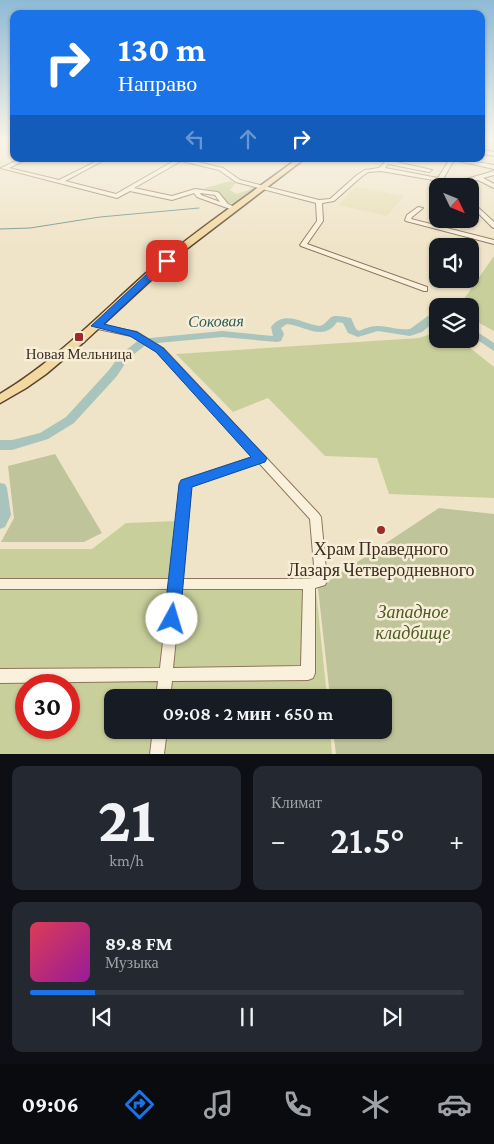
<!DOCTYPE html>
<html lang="ru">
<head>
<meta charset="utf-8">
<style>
	:root { --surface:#171b24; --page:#242831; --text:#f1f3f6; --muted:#9ea1a6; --line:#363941; --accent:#1a73e8 }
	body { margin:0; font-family:"Crimson Pro",serif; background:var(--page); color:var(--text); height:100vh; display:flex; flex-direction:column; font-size:19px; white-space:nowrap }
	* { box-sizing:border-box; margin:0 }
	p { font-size:16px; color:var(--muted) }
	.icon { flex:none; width:28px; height:28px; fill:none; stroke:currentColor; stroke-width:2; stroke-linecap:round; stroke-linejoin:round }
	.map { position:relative; height:754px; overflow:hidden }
	.details { display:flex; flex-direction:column; gap:12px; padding:12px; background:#0d0f14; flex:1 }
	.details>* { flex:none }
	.guide { position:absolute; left:10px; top:10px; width:475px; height:152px; border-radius:10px; box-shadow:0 1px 4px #0004; background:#1a73e8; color:#fff; overflow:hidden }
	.needle { width:32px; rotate:133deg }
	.tools { position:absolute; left:429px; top:178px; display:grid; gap:10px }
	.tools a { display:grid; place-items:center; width:50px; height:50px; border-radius:10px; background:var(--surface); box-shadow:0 1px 4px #0004; font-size:25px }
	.speed { position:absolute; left:15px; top:674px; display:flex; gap:10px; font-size:25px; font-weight:700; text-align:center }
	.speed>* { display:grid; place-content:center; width:65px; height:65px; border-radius:50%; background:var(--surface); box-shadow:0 1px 4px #0004; line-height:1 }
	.speed .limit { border:8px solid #d22; background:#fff; color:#111 }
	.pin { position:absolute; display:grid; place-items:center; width:42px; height:42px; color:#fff; margin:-21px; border-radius:10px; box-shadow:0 2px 8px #0006 }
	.me { position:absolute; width:55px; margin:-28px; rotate:6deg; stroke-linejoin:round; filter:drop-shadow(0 0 4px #0008) }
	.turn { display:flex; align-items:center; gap:18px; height:105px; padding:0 25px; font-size:22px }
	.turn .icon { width:65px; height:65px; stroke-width:2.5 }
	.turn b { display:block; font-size:35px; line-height:42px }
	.lanes { display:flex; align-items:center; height:48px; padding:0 25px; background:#0003; justify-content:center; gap:25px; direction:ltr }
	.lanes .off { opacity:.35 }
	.big { font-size:38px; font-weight:600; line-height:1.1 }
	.details .widget { flex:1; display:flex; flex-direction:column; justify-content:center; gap:8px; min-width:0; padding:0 18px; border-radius:10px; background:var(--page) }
	.details .dial { align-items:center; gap:0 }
	.dial b { font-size:65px; line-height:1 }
	.song { display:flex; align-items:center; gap:15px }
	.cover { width:60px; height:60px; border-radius:8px; background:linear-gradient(135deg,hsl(350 70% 55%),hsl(300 70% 35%)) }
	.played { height:5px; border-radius:2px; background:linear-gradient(90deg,var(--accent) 15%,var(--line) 15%) }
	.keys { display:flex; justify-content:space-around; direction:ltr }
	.heat { display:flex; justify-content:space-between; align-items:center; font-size:28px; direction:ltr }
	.details .tiles { flex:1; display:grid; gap:12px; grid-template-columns:1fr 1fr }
	.widget:last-child { grid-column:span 2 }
	.trip { position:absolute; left:104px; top:689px; width:288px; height:50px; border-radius:10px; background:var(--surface); box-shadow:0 1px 4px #0004; font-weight:600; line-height:50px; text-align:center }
	.menu { display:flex; height:80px; justify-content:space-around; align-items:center; background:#090b0e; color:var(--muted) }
	.menu .icon { width:35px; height:35px }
	.menu .current { color:var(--accent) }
	.menu b { font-size:22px; color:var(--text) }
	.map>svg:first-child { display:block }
	.farmland { fill:#e6deb5 }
	.green { fill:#c9cf9b; fill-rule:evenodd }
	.cemetery { fill:#bfc49a }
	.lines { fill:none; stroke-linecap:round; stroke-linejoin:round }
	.stream { stroke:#6f938a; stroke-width:1 }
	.river { fill:#a9c4bc; fill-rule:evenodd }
	.minor-casing { stroke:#8d765c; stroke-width:2 }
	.major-casing { stroke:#5b4430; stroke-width:3 }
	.minor { fill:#faf1dc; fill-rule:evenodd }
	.major { fill:#f3d9a0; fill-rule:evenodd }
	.route { fill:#1a73e8; stroke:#114b97 }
	.poi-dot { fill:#9e2a2b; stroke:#f7eed8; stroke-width:2 }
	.labels { text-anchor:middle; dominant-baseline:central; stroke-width:5; stroke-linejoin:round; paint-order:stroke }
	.poi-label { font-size:15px; fill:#3d2e20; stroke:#f7eed8 }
	.water-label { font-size:16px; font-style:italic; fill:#2f5d5a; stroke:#f7eed8 }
	.near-poi-label { font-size:18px; fill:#3d2e20; stroke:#f7eed8 }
	.near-park-label { font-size:18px; font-style:italic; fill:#4d5a26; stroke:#f7eed8 }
</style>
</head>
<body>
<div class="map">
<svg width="494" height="754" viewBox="0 0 494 754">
	<rect width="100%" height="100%" fill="#f0e4c8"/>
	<path class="farmland" d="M356,187L404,196L387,216L338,205Z"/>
	<path class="green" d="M231,181L236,183L230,190L236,194L249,190L254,186L260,187L236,204L229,203L218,193L205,190V188Z
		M494,256V331L470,318V306H459Z
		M437,332L438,339H459L494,367V498L389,494L377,458L325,456L268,398L233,412L176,354L419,338Z
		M178,521L172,587L316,590L327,697L112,698V730H330L332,754H0V549H92L126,523ZM26,685H69V728H26Z"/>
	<path class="cemetery" d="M55,454L102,533L84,542H1L14,518L8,466Z
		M439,508L494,514V754H336L333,730H382V698L330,697L318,588Z"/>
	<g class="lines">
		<path class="stream" d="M0,141L14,140
			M0,229L30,228L100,217L199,208"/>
		<path class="river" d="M438,313V319L422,332L410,336L378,331L358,337L348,333L343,323L337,322C324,342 305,326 287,324L281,328L284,334L281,341L277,342L222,337L147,344L128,359L117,376L74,423L48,439L12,450H0V440H12L40,433L66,417L109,370L120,355L140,339L222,331L273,336L271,327C285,309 302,324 320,326C325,324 326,322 330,318C334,314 345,317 351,318L356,329L359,331C383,320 388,331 410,329L428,316Z
			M470,327L494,343V351L470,335Z
			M0,483L5,484L7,488L11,515L5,527L0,529Z"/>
		<defs>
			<path id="minor" d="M481,150L494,152V156L481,153Z
				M20,159H27L9,168L59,180L101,159H106L65,181L116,194L177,159H185L223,168L240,180L319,200L330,199L357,175L365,170L379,168L387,160L432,170L429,172L388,164L385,168L438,178L450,159H461L494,165V169L454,160L443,179L453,183L494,171V175L483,178L494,184V188L478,180L457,186H450L439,181L381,171L368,172L361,177L334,201L322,203L323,221L307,244L427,287V291H424L301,246L300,245L317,221L316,203L236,182L219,170L181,161L134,188L172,196L195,189L217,192L219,193L228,204L237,208V210H233L197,197L194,193L172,200L130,191L117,198L1,168ZM200,193L215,195L220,202L201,195Z
				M470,200L494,222V228L492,227L470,205Z
				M418,207L423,208L412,217L411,219L494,240V244L406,221L405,220L407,215Z
				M93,324H96L137,332L163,348L319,514L321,517L327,581L325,585L315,588V673L313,678L308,680L172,681L170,698H156L158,681L0,683V669L160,668L169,589H0V579H170L181,484L182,481L253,457L157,352L131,336L93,328L92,326ZM259,463L310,519L315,577L309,579H182L191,486ZM181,589H303L301,666L173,668Z
				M153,730H167L164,754H150Z"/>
			<path id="major" d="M297,159H304L176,257L85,341L46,374L26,388L0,403V394C57,360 102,312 152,268C197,229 249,195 297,159Z"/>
		</defs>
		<use href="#minor" class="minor-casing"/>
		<use href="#major" class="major-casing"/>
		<use href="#minor" class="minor"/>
		<use href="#major" class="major"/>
	</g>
	<linearGradient id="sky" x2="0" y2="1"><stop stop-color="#8fbad6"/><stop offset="0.57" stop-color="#f8f3e6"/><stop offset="1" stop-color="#f8f3e6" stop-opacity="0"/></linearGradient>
	<rect width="494" height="245" fill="url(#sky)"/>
	<path class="route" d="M163,259L171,261L104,324L137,332L163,348L267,458L265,462L192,487L180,619L178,624L172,626L166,624L164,619L179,484L181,480L251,457L156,352L130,336L91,326Z"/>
	<g class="poi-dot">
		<rect x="74" y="332" width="10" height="10" rx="2.5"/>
		<circle cx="381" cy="530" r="5"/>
	</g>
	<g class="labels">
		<g class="poi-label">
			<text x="79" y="354">Новая Мельница</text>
		</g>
		<g class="water-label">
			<text transform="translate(216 321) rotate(-1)">Соковая</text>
		</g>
		<g class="near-poi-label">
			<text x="381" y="549">Храм Праведного<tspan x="381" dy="21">Лазаря Четверодневного</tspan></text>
		</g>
		<g class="near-park-label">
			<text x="413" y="612">Западное<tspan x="413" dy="21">кладбище</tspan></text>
		</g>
	</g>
</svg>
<div class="tools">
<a><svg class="needle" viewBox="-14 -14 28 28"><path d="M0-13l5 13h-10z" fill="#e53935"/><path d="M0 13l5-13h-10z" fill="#9ea1a6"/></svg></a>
<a><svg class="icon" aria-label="sound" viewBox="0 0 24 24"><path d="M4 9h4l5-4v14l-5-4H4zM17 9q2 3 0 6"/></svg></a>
<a><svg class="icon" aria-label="layers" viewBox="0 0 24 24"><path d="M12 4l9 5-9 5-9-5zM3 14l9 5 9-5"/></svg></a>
</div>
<div class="speed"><div class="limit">30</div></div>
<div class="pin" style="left:167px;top:261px;background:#d93025"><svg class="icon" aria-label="arrive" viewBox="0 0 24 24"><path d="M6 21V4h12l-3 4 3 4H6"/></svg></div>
<svg class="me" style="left:172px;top:619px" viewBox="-20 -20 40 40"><circle r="19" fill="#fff"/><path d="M0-13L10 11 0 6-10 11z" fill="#1a73e8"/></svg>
<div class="trip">09:08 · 2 мин · 650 m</div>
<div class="guide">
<div class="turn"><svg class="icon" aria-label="right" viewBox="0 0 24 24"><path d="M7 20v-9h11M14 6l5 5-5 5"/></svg><div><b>130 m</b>Направо</div></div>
<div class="lanes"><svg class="icon off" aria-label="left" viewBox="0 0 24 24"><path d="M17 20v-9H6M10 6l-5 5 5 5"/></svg><svg class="icon off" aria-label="ahead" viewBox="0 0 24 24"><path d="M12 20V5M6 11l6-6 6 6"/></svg><svg class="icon" aria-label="right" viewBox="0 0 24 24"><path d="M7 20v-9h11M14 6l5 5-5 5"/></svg></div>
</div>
</div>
<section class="details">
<div class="tiles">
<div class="widget dial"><b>21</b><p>km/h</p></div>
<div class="widget"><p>Климат</p>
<div class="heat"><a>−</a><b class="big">21.5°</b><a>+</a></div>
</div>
<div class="widget">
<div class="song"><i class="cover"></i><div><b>89.8 FM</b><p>Музыка</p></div></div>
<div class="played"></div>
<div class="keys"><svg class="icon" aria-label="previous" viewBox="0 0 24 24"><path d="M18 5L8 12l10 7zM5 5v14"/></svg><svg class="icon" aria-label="pause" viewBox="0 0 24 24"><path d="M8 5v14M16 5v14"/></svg><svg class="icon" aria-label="next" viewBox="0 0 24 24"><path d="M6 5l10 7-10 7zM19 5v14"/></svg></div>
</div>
</div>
</section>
<nav class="menu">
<b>09:06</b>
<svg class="icon current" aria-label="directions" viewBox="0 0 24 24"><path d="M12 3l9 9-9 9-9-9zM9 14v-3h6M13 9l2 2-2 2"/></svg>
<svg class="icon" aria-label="music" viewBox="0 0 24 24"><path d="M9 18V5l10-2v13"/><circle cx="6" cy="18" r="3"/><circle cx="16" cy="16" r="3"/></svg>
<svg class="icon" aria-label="phone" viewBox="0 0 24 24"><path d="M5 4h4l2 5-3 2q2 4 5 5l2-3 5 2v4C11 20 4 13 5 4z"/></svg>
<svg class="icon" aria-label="climate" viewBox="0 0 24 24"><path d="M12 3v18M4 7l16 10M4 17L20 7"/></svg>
<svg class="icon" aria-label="car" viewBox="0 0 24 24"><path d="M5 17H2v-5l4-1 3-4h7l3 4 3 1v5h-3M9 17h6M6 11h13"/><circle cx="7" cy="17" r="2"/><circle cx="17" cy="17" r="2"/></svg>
</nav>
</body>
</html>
